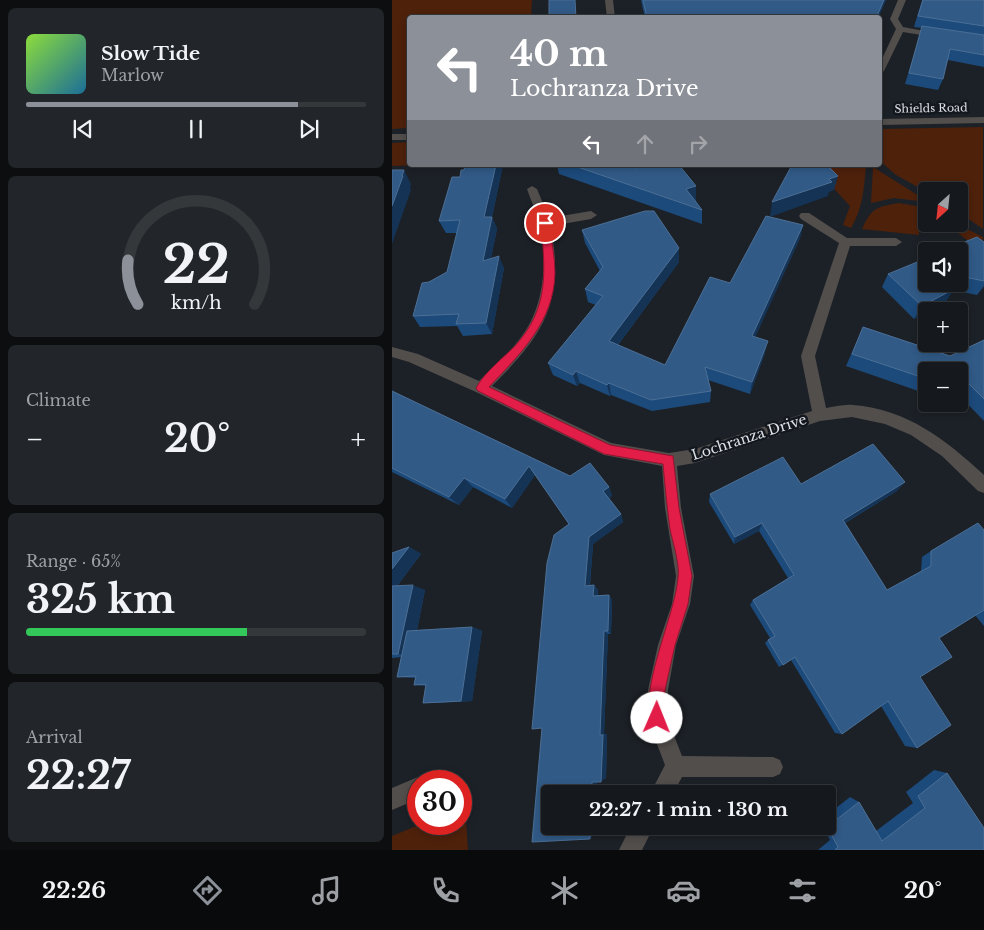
<!DOCTYPE html>
<html lang="en">
<head>
<meta charset="utf-8">
<style>
	:root { --surface:#15191d; --page:#22262a; --text:#f1f3f6; --muted:#9da0a4; --line:#34383b; --accent:#8c9099 }
	body { margin:0; font-family:"Libre Baskerville",serif; background:var(--page); color:var(--text); height:100vh; display:flex; flex-direction:column; font-size:19px; white-space:nowrap }
	* { box-sizing:border-box; margin:0 }
	p { font-size:16px; color:var(--muted) }
	.icon { flex:none; width:28px; height:28px; fill:none; stroke:currentColor; stroke-width:2; stroke-linecap:round; stroke-linejoin:round }
	.map { position:relative; flex:1; overflow:hidden }
	.panel { display:flex; flex-direction:column; gap:8px; padding:8px; background:#0c0e10; width:392px }
	.panel>* { flex:none }
	.top-card { position:absolute; left:15px; top:15px; width:475px; height:152px; border-radius:5px; box-shadow:0 2px 8px #0003,0 0 0 1px var(--line); background:#8c9099; color:#fff; overflow:hidden }
	.needle { width:32px; rotate:207deg }
	.buttons { position:absolute; left:526px; top:182px; display:grid; gap:10px }
	.buttons a { display:grid; place-items:center; width:50px; height:50px; border-radius:5px; background:var(--surface); box-shadow:0 2px 8px #0003,0 0 0 1px var(--line); font-size:25px }
	.speed { position:absolute; left:15px; top:770px; display:flex; gap:10px; font-size:25px; font-weight:700; text-align:center }
	.speed>* { display:grid; place-content:center; width:65px; height:65px; border-radius:50%; background:var(--surface); box-shadow:0 2px 8px #0003,0 0 0 1px var(--line); line-height:1 }
	.speed .limit { border:8px solid #d22; background:#fff; color:#111 }
	.pin { position:absolute; display:grid; place-items:center; width:42px; height:42px; color:#fff; margin:-21px; border:2px solid #fff; border-radius:50%; box-shadow:0 1px 5px #0007 }
	.me { position:absolute; width:55px; margin:-28px; rotate:1deg; stroke-linejoin:round; filter:drop-shadow(0 0 4px #0008) }
	.turn { display:flex; align-items:center; gap:18px; height:105px; padding:0 20px; font-size:22px }
	.turn .icon { width:65px; height:65px; stroke-width:2.5 }
	.turn b { display:block; font-size:35px; line-height:42px }
	.lanes { display:flex; align-items:center; height:48px; padding:0 20px; background:#0003; justify-content:center; gap:25px; direction:ltr }
	.lanes .off { opacity:.35 }
	.big { font-size:38px; font-weight:700; line-height:1.1 }
	.panel .tile { flex:1; display:flex; flex-direction:column; justify-content:center; gap:8px; min-width:0; padding:0 18px; border-radius:8px; background:var(--page) }
	.panel .dial { align-items:center; gap:0 }
	.dial svg { height:130px; overflow:visible; fill:none; stroke:var(--line); stroke-width:7; stroke-linecap:round; text-anchor:middle }
	.dial text { fill:var(--text); stroke:none }
	.song { display:flex; align-items:center; gap:15px }
	.cover { width:60px; height:60px; border-radius:8px; background:linear-gradient(135deg,hsl(90 70% 55%),hsl(200 70% 35%)) }
	.played { height:5px; border-radius:2px; background:linear-gradient(90deg,var(--accent) 80%,var(--line) 80%) }
	.keys { display:flex; justify-content:space-around; direction:ltr }
	.heat { display:flex; justify-content:space-between; align-items:center; font-size:28px; direction:ltr }
	.charge { height:8px; border-radius:4px; background:linear-gradient(90deg,#34c759 65%,var(--line) 0) }
	.trip { position:absolute; left:149px; top:785px; width:295px; height:50px; border-radius:5px; background:var(--surface); box-shadow:0 2px 8px #0003,0 0 0 1px var(--line); font-weight:700; line-height:50px; text-align:center }
	.tab-bar { display:flex; height:80px; justify-content:space-around; align-items:center; background:#080a0c; color:var(--muted) }
	.tab-bar .icon { width:35px; height:35px }
	.tab-bar .current { color:var(--accent) }
	.tab-bar b { font-size:22px; color:var(--text) }
	main { display:flex; flex:1; min-height:0 }
	.map>svg:first-child { display:block }
	.green { fill:#4e210b }
	.lines { fill:none; stroke-linecap:round; stroke-linejoin:round }
	.street { fill:#524e4c; fill-rule:evenodd }
	.wall { fill:#1c4a7b }
	.shaded-wall { fill:#143355 }
	.building { fill:#315a86; stroke:#4c6f95 }
	.route { fill:#e11d48; stroke:#92132f }
	.labels { text-anchor:middle; dominant-baseline:central; stroke-width:5; stroke-linejoin:round; paint-order:stroke }
	.far-street-label { font-size:11px; fill:#dde0e5; stroke:#13181e }
	.street-label { font-size:14px; fill:#dde0e5; stroke:#13181e }
</style>
</head>
<body>
<main>
<section class="panel">
<div class="tile">
<div class="song"><i class="cover"></i><div><b>Slow Tide</b><p>Marlow</p></div></div>
<div class="played"></div>
<div class="keys"><svg class="icon" aria-label="previous" viewBox="0 0 24 24"><path d="M18 5L8 12l10 7zM5 5v14"/></svg><svg class="icon" aria-label="pause" viewBox="0 0 24 24"><path d="M8 5v14M16 5v14"/></svg><svg class="icon" aria-label="next" viewBox="0 0 24 24"><path d="M6 5l10 7-10 7zM19 5v14"/></svg></div>
</div>
<div class="tile dial"><svg viewBox="0 0 100 80">
<path d="M14 69A42 42 0 1 1 86 69"/>
<path d="M14 69A42 42 0 0 1 8 42" stroke="#8c9099"/>
<text x="50" y="56" font-size="32" font-weight="700">22</text>
<text x="50" y="72" font-size="11">km/h</text>
</svg></div>
<div class="tile"><p>Climate</p>
<div class="heat"><a>−</a><b class="big">20°</b><a>+</a></div>
</div>
<div class="tile"><p>Range · 65%</p><b class="big">325 km</b><div class="charge"></div></div>
<div class="tile"><p>Arrival</p><b class="big">22:27</b></div>
</section>
<div class="map">
<svg width="592" height="850" viewBox="0 0 592 850">
	<rect width="100%" height="100%" fill="#1c2127"/>
	<path class="green" d="M0,0H140L139,17L18,18L17,128L0,129Z
		M591,127V229L568,213V191L535,192L504,175L488,161V129Z
		M17,142L18,165H28L0,166V143Z
		M415,165H474C472,188 471,208 459,228L451,225L458,206L435,181Z
		M481,167L535,201V202L502,198L479,203Z
		M507,203L535,208V224H565L591,237V253L566,233L527,231V235L470,229C480,207 485,207 507,203Z
		M73,806L76,850H0V836L29,824H69V807Z"/>
	<g class="lines">
		<path class="street" d="M213,0H221L223,18H215Z
			M506,0H514L506,19L511,27L548,34L552,36L548,38L511,32L492,71L488,74V63L504,29L498,19Z
			M592,117V123L488,125V119Z
			M0,134H18V140H0Z
			M140,186L145,189L157,218L199,211L205,215L199,219L159,226C172,303 153,333 100,386L219,443L277,453L303,449L420,411L409,356L447,243L409,219L407,216L409,213H417L455,238H504L510,242L504,246H458L423,356L434,408C442,407 452,404 461,405C515,409 554,440 592,475V493L586,491L550,456L519,435L493,424L460,417L428,421L303,463L285,466L289,508L302,576L298,604L284,645L276,690L275,718L290,756L381,757L388,760L391,767L388,774L381,777H290L281,794H258L273,765L255,718L256,690L266,645L280,604L284,576L273,508L270,466L212,455L84,392L17,362L0,357V347L26,354L87,381C105,363 126,346 138,323C154,293 155,250 146,218C143,208 138,199 135,189Z
			M26,777L34,781H26V799L0,810V788Z
			M239,826H262L250,850H227Z"/>
	</g>
	<path class="wall" d="M249,0H494L486,18H253Z
		M530,0H592V67L556,60L551,79L546,90L513,84L530,28L522,27Z
		M73,165H111L100,217L105,229L99,258L112,268L100,334L71,336L65,326L28,327L21,316L37,282L55,272L65,233H54L47,221L72,170Z
		M165,165H242L243,168L304,186V201L310,210V224L167,174Z
		M411,225L408,238L363,337L373,353L358,394L316,380L319,391L318,402L260,411L219,395L218,396L188,383L185,386L161,375L156,363L204,305L196,302L193,289L208,271L193,243L190,230L287,248V262L226,345L273,365L338,283Z
		M592,242V286L585,295L561,290L553,303L535,311V312L522,319L490,287L496,274L535,284H568V251Z
		M471,327L558,356L592,340V421L568,396V371H535V394L454,366Z
		M0,391L178,476L217,487L220,496L217,498L229,514L231,522L201,544L198,585H202L206,590V595H217L220,600L219,634H216L212,734H215L214,778L205,782L203,832L177,524L143,475L120,508L81,487L67,505L0,472Z
		M409,484L505,491L453,523L495,590L529,571L530,557L539,551L592,530V626L583,615L547,638L528,677L525,748L513,746L489,706L450,734L443,733L399,660L387,667L373,643L378,638L358,605L361,600L396,578L367,531L342,544L317,502L318,494Z
		M17,547L29,554L5,586L33,590L25,630L80,627L90,631L80,701L44,703H31L34,686L22,685L23,678L5,677L9,657L0,658V553Z
		M542,770L555,773L592,850H426L438,840L431,826H435V815L458,797L467,802L484,831L521,803L514,792Z"/>
	<path class="shaded-wall" d="M492,0H494L486,18H484Z
		M104,165H111L97,230L92,217Z
		M12,170L19,184L18,188L19,190L0,244V206Z
		M446,176L442,190L437,192L436,196L378,217L380,202L437,179Z
		M304,186V201L294,189Z
		M100,217L105,229L96,273L91,261Z
		M411,225L408,238L358,349L360,336Z
		M287,248V262L219,354L217,341Z
		M107,256L112,268L100,334L94,323Z
		M562,289L553,303L537,311H535V312L522,319L530,306Z
		M376,341L373,353L358,394L360,382Z
		M184,371L188,383L185,386L181,375Z
		M217,383L219,395L218,396L215,385Z
		M137,466L143,475L120,508L113,499Z
		M72,478L81,487L67,505L57,497Z
		M513,482L505,491L445,527L451,520Z
		M217,487L220,496L215,500L211,491Z
		M229,514L231,522L201,544L197,591L193,586L197,537Z
		M370,523L367,531L342,544L343,537Z
		M17,547L29,554L0,592V569Z
		M21,585L33,590L19,657L6,654Z
		M202,585L206,590L205,601L201,596Z
		M217,595L220,600L219,634L216,631Z
		M80,627L90,631L80,701H69Z
		M212,631L216,634L212,734L208,735Z
		M215,734L214,778L209,782L211,735Z
		M205,778L204,794H200V782Z
		M198,826H203V832L198,839Z"/>
	<path class="building" d="M157,0H183L184,18H157Z
		M251,0H492L485,16L479,15L478,18H255Z
		M531,0H592V26L526,16Z
		M530,26L592,35V55L558,49L551,79L517,73Z
		M73,165H104L92,217H100L91,261L107,256L94,323L64,324L67,314L21,316L30,283L37,282L55,272L68,220L47,221L60,177H68L69,170H72Z
		M180,165H242L243,168L254,165H287L304,186L294,189L310,210Z
		M400,165H435L446,176L437,179L440,182L380,202Z
		M0,170H12L10,176H11L0,206Z
		M253,211H262L287,248L217,341L273,365L318,277L338,283L374,216L411,225L360,336L376,341L360,382L313,367L319,391L259,400L217,383L215,385L184,371L181,375L156,363L211,296L193,289L211,267L190,230Z
		M585,237L592,242V281L568,276V251H550Z
		M535,258V284H562V289L530,306L496,274Z
		M471,327L558,356L592,340V399L568,375V371H564L561,368L560,371H535V379L460,354Z
		M0,391L178,476L198,463L217,487L211,491L229,514L197,537L193,586L202,585L201,596L217,595L216,631H212L208,735H211L209,782H200V794H158V826H198V839L140,842L150,728L140,729L155,563L162,535L177,524L137,466L113,499L72,478L57,497L0,468Z
		M481,444L513,482L451,520L495,590L539,566V551L586,523L592,530V610L547,638L560,657L528,677L559,725L525,748L496,701L450,734L403,657L391,665L376,640L383,636L361,600L402,575L370,523L343,537L318,494L391,457L409,484Z
		M17,547L0,569V553Z
		M21,585L6,654H0V586Z
		M80,627L69,701L31,703L34,684L22,685L24,676L5,677L15,631Z
		M555,773L592,828V850H443L446,847L435,827L467,802L490,841L533,808L526,796Z"/>
	<path class="route" d="M153,220L158,223C159,239 163,257 163,273C162,322 128,354 97,387L218,445L281,456L287,508L300,576L296,604L283,645L273,690V718L270,724L265,726L260,724C246,690 283,616 286,578C288,563 281,544 278,529C275,507 273,486 271,464L212,454L86,391L84,388C92,373 110,359 123,346C158,307 153,271 149,223Z"/>
	<g class="labels">
		<g class="far-street-label">
			<text transform="translate(539 108) rotate(-1)">Shields Road</text>
		</g>
		<g class="street-label">
			<text transform="translate(357 437) rotate(-18)">Lochranza Drive</text>
		</g>
	</g>
</svg>
<div class="buttons">
<a><svg class="needle" viewBox="-14 -14 28 28"><path d="M0-13l5 13h-10z" fill="#e53935"/><path d="M0 13l5-13h-10z" fill="#9da0a4"/></svg></a>
<a><svg class="icon" aria-label="sound" viewBox="0 0 24 24"><path d="M4 9h4l5-4v14l-5-4H4zM17 9q2 3 0 6"/></svg></a>
<a>+</a>
<a>−</a>
</div>
<div class="speed"><div class="limit">30</div></div>
<div class="pin" style="left:153px;top:223px;background:#d93025"><svg class="icon" aria-label="arrive" viewBox="0 0 24 24"><path d="M6 21V4h12l-3 4 3 4H6"/></svg></div>
<svg class="me" style="left:265px;top:718px" viewBox="-20 -20 40 40"><circle r="19" fill="#fff"/><path d="M0-13L10 11 0 6-10 11z" fill="#e11d48"/></svg>
<div class="trip">22:27 · 1 min · 130 m</div>
<div class="top-card">
<div class="turn"><svg class="icon" aria-label="left" viewBox="0 0 24 24"><path d="M17 20v-9H6M10 6l-5 5 5 5"/></svg><div><b>40 m</b>Lochranza Drive</div></div>
<div class="lanes"><svg class="icon" aria-label="left" viewBox="0 0 24 24"><path d="M17 20v-9H6M10 6l-5 5 5 5"/></svg><svg class="icon off" aria-label="ahead" viewBox="0 0 24 24"><path d="M12 20V5M6 11l6-6 6 6"/></svg><svg class="icon off" aria-label="right" viewBox="0 0 24 24"><path d="M7 20v-9h11M14 6l5 5-5 5"/></svg></div>
</div>
</div>
</main>
<nav class="tab-bar">
<b>22:26</b>
<svg class="icon current" aria-label="directions" viewBox="0 0 24 24"><path d="M12 3l9 9-9 9-9-9zM9 14v-3h6M13 9l2 2-2 2"/></svg>
<svg class="icon" aria-label="music" viewBox="0 0 24 24"><path d="M9 18V5l10-2v13"/><circle cx="6" cy="18" r="3"/><circle cx="16" cy="16" r="3"/></svg>
<svg class="icon" aria-label="phone" viewBox="0 0 24 24"><path d="M5 4h4l2 5-3 2q2 4 5 5l2-3 5 2v4C11 20 4 13 5 4z"/></svg>
<svg class="icon" aria-label="climate" viewBox="0 0 24 24"><path d="M12 3v18M4 7l16 10M4 17L20 7"/></svg>
<svg class="icon" aria-label="car" viewBox="0 0 24 24"><path d="M5 17H2v-5l4-1 3-4h7l3 4 3 1v5h-3M9 17h6M6 11h13"/><circle cx="7" cy="17" r="2"/><circle cx="17" cy="17" r="2"/></svg>
<svg class="icon" aria-label="filters" viewBox="0 0 24 24"><path d="M4 7h16M4 17h16"/><circle cx="9" cy="7" r="2"/><circle cx="15" cy="17" r="2"/></svg>
<b>20°</b>
</nav>
</body>
</html>
